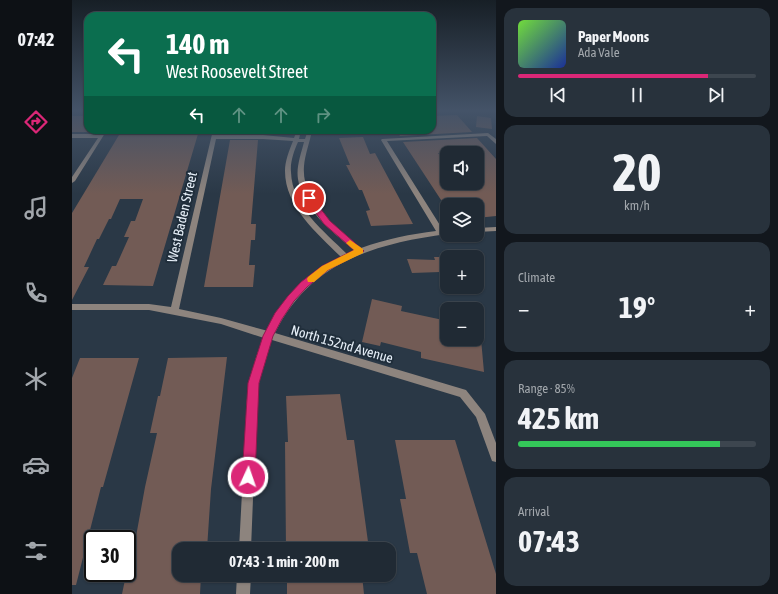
<!DOCTYPE html>
<html lang="en">
<head>
<meta charset="utf-8">
<style>
	:root { --surface:#202a34; --page:#28323c; --text:#f1f3f6; --muted:#a2a7ac; --line:#3d464f; --accent:#db2777 }
	body { margin:0; font-family:"Asap Condensed",sans-serif; background:var(--page); color:var(--text); height:100vh; display:flex; flex-direction:column; font-size:15px; white-space:nowrap }
	* { box-sizing:border-box; margin:0 }
	p { font-size:13px; color:var(--muted) }
	.icon { flex:none; width:22px; height:22px; fill:none; stroke:currentColor; stroke-width:2; stroke-linecap:round; stroke-linejoin:round }
	.map { position:relative; flex:1; overflow:hidden }
	.panel { display:flex; flex-direction:column; gap:8px; padding:8px; background:#12171d; width:282px }
	.panel>* { flex:none }
	.hud { position:absolute; left:12px; top:12px; width:352px; height:122px; border-radius:12px; box-shadow:0 1px 3px #0004,0 0 0 1px var(--line); background:#0b6e4f; color:#fff; overflow:hidden }
	.tools { position:absolute; left:368px; top:146px; display:grid; gap:8px }
	.tools a { display:grid; place-items:center; width:44px; height:44px; border-radius:8px; background:var(--surface); box-shadow:0 1px 3px #0004,0 0 0 1px var(--line); font-size:20px }
	.speed { position:absolute; left:12px; top:530px; display:flex; gap:8px; font-size:20px; font-weight:700; text-align:center }
	.speed>* { display:grid; place-content:center; width:52px; height:52px; border-radius:50%; background:var(--surface); box-shadow:0 1px 3px #0004,0 0 0 1px var(--line); line-height:1 }
	.speed .limit { border:2px solid #111; border-radius:6px; background:#fff; color:#111 }
	.pin { position:absolute; display:grid; place-items:center; width:34px; height:34px; color:#fff; margin:-17px; border:2px solid #fff; border-radius:50%; box-shadow:0 1px 4px #0007 }
	.me { position:absolute; width:44px; margin:-22px; rotate:3deg; stroke-linejoin:round; filter:drop-shadow(0 0 3px #0008) }
	.turn { display:flex; align-items:center; gap:14px; height:84px; padding:0 16px; font-size:18px }
	.turn .icon { width:52px; height:52px; stroke-width:2.5 }
	.turn b { display:block; font-size:28px; line-height:34px }
	.lanes { display:flex; align-items:center; height:38px; padding:0 16px; background:#0003; justify-content:center; gap:20px; direction:ltr }
	.lanes .off { opacity:.35 }
	.big { font-size:30px; font-weight:700; line-height:1.1 }
	.panel .card { flex:1; display:flex; flex-direction:column; justify-content:center; gap:6px; min-width:0; padding:0 14px; border-radius:12px; background:var(--page) }
	.panel .dial { align-items:center; gap:0 }
	.dial b { font-size:52px; line-height:1 }
	.song { display:flex; align-items:center; gap:12px }
	.cover { width:48px; height:48px; border-radius:6px; background:linear-gradient(135deg,hsl(100 70% 55%),hsl(230 70% 35%)) }
	.played { height:4px; border-radius:2px; background:linear-gradient(90deg,var(--accent) 80%,var(--line) 80%) }
	.keys { display:flex; justify-content:space-around; direction:ltr }
	.heat { display:flex; justify-content:space-between; align-items:center; font-size:22px; direction:ltr }
	.charge { height:6px; border-radius:3px; background:linear-gradient(90deg,#34c759 85%,var(--line) 0) }
	.trip { position:absolute; left:100px; top:542px; width:224px; height:40px; border-radius:12px; background:var(--surface); box-shadow:0 1px 3px #0004,0 0 0 1px var(--line); font-weight:700; line-height:40px; text-align:center }
	main { display:flex; flex:1; min-height:0 }
	.tab-bar { display:flex; flex-direction:column; width:72px; justify-content:space-around; align-items:center; background:#0d1115; color:var(--muted) }
	.tab-bar .icon { width:28px; height:28px }
	.tab-bar .active { color:var(--accent) }
	.tab-bar b { font-size:18px; color:var(--text) }
	.map>svg:first-child { display:block }
	.building { fill:#725b55; fill-rule:evenodd }
	.lines { fill:none; stroke-linecap:round; stroke-linejoin:round }
	.street { fill:#8d847e; fill-rule:evenodd }
	.route { fill:#db2777; stroke:#8e194d }
	.slow { fill:#f59e0b }
	.labels { text-anchor:middle; dominant-baseline:central; stroke-width:4; stroke-linejoin:round; paint-order:stroke }
	.street-label { font-size:14px; fill:#e7f0f9; stroke:#202e3b }
</style>
</head>
<body>
<main>
<nav class="tab-bar">
<b>07:42</b>
<svg class="icon active" aria-label="directions" viewBox="0 0 24 24"><path d="M12 3l9 9-9 9-9-9zM9 14v-3h6M13 9l2 2-2 2"/></svg>
<svg class="icon" aria-label="music" viewBox="0 0 24 24"><path d="M9 18V5l10-2v13"/><circle cx="6" cy="18" r="3"/><circle cx="16" cy="16" r="3"/></svg>
<svg class="icon" aria-label="phone" viewBox="0 0 24 24"><path d="M5 4h4l2 5-3 2q2 4 5 5l2-3 5 2v4C11 20 4 13 5 4z"/></svg>
<svg class="icon" aria-label="climate" viewBox="0 0 24 24"><path d="M12 3v18M4 7l16 10M4 17L20 7"/></svg>
<svg class="icon" aria-label="car" viewBox="0 0 24 24"><path d="M5 17H2v-5l4-1 3-4h7l3 4 3 1v5h-3M9 17h6M6 11h13"/><circle cx="7" cy="17" r="2"/><circle cx="17" cy="17" r="2"/></svg>
<svg class="icon" aria-label="filters" viewBox="0 0 24 24"><path d="M4 7h16M4 17h16"/><circle cx="9" cy="7" r="2"/><circle cx="15" cy="17" r="2"/></svg>
</nav>
<div class="map">
<svg width="424" height="594" viewBox="0 0 424 594">
	<rect width="100%" height="100%" fill="#2a3846"/>
	<path class="building" d="M385,115L400,132L328,136L324,130H360V116Z
		M0,116H16L15,132H0Z
		M405,116L419,118L420,129L404,127Z
		M50,130H78L76,135L99,134L101,130H124L123,134H126L81,286L31,285L40,266H44L57,237H52L59,221H63L71,199H48L39,219H37L27,239H25L12,267H17L0,300V213Z
		M160,130H187L186,134H159Z
		M291,137L298,154L303,153L341,224L299,226L294,211L298,210L290,190H287L274,165H278L267,138Z
		M405,138L424,159V216L405,218V202L371,203L331,142ZM405,150V176L410,183H375V164L366,153H370L369,152Z
		M158,140H186L179,224H184L183,240H179L177,265H183L181,287H132Z
		M362,257H375V287L368,272L340,273L335,259L363,260Z
		M300,299L330,306L329,311L371,320V339H409L412,372L349,358V352L309,342L308,346L290,342Z
		M155,357L139,489L135,549H107V575H129L128,594H50L54,575H57L73,487L85,433H78L86,396H88L96,358Z
		M8,358H67L31,487H29L4,585H0V378Z
		M268,394L275,440H282L297,549H214L213,442H216L214,396Z
		M323,440H383L424,574V594H355L345,553H338L328,499H334Z
		M215,575H290L292,594H215Z"/>
	<g class="lines">
		<path class="street" d="M31,130H35L3,181L0,183V177L26,138H0V134H28Z
			M141,130H145L144,135H191L222,138L225,130H229L227,139H233L236,130H240C238,142 233,154 232,166C229,202 264,228 289,248C314,239 339,234 364,231L309,140L310,139L416,133L424,139V144L415,136L315,141L371,230H375V234C302,244 238,262 203,333L394,390L413,414L424,443V462L420,461L404,417L388,397L200,340C192,357 187,379 185,398L179,549H167L175,398C178,377 183,356 192,338L149,324L77,310H0V304H77L99,307ZM144,139H191L221,141C217,151 213,161 213,171C213,207 246,234 269,257C235,277 213,295 196,331L149,318L107,309ZM226,142H232C229,154 224,167 226,179C230,209 261,232 283,251L275,254C252,231 220,207 219,172C218,162 222,151 226,142Z
			M424,227V231L405,232V228Z
			M165,575H179L178,594H164Z"/>
	</g>
	<linearGradient id="sky" x2="0" y2="1"><stop stop-color="#171f26"/><stop offset="0.57" stop-color="#445368"/><stop offset="1" stop-color="#445368" stop-opacity="0"/></linearGradient>
	<rect width="424" height="194" fill="url(#sky)"/>
	<path class="route" d="M234,196H239L258,221L292,251L256,270L235,287L222,301L210,319L201,336L187,383L183,477L181,482L176,483L172,482L170,477L176,383L191,336L203,313L216,296L229,282L250,266L282,250L252,224L233,198Z"/>
	<path class="slow" d="M278,240L291,249V253L256,270L242,282H236L235,279L236,277L250,266L282,250L274,243Z"/>
	<g class="labels">
		<g class="street-label">
			<text transform="translate(110 217) rotate(-77)">West Baden Street</text>
			<text transform="translate(270 344) rotate(16)">North 152nd Avenue</text>
		</g>
	</g>
</svg>
<div class="tools">
<a><svg class="icon" aria-label="sound" viewBox="0 0 24 24"><path d="M4 9h4l5-4v14l-5-4H4zM17 9q2 3 0 6"/></svg></a>
<a><svg class="icon" aria-label="layers" viewBox="0 0 24 24"><path d="M12 4l9 5-9 5-9-5zM3 14l9 5 9-5"/></svg></a>
<a>+</a>
<a>−</a>
</div>
<div class="speed"><div class="limit">30</div></div>
<div class="pin" style="left:237px;top:198px;background:#d93025"><svg class="icon" aria-label="arrive" viewBox="0 0 24 24"><path d="M6 21V4h12l-3 4 3 4H6"/></svg></div>
<svg class="me" style="left:176px;top:477px" viewBox="-20 -20 40 40"><circle r="17" fill="#db2777" stroke="#fff" stroke-width="3"/><path d="M0-11L8 9 0 5-8 9z" fill="#fff"/></svg>
<div class="trip">07:43 · 1 min · 200 m</div>
<div class="hud">
<div class="turn"><svg class="icon" aria-label="left" viewBox="0 0 24 24"><path d="M17 20v-9H6M10 6l-5 5 5 5"/></svg><div><b>140 m</b>West Roosevelt Street</div></div>
<div class="lanes"><svg class="icon" aria-label="left" viewBox="0 0 24 24"><path d="M17 20v-9H6M10 6l-5 5 5 5"/></svg><svg class="icon off" aria-label="ahead" viewBox="0 0 24 24"><path d="M12 20V5M6 11l6-6 6 6"/></svg><svg class="icon off" aria-label="ahead" viewBox="0 0 24 24"><path d="M12 20V5M6 11l6-6 6 6"/></svg><svg class="icon off" aria-label="right" viewBox="0 0 24 24"><path d="M7 20v-9h11M14 6l5 5-5 5"/></svg></div>
</div>
</div>
<section class="panel">
<div class="card">
<div class="song"><i class="cover"></i><div><b>Paper Moons</b><p>Ada Vale</p></div></div>
<div class="played"></div>
<div class="keys"><svg class="icon" aria-label="previous" viewBox="0 0 24 24"><path d="M18 5L8 12l10 7zM5 5v14"/></svg><svg class="icon" aria-label="pause" viewBox="0 0 24 24"><path d="M8 5v14M16 5v14"/></svg><svg class="icon" aria-label="next" viewBox="0 0 24 24"><path d="M6 5l10 7-10 7zM19 5v14"/></svg></div>
</div>
<div class="card dial"><b>20</b><p>km/h</p></div>
<div class="card"><p>Climate</p>
<div class="heat"><a>−</a><b class="big">19°</b><a>+</a></div>
</div>
<div class="card"><p>Range · 85%</p><b class="big">425 km</b><div class="charge"></div></div>
<div class="card"><p>Arrival</p><b class="big">07:43</b></div>
</section>
</main>
</body>
</html>
